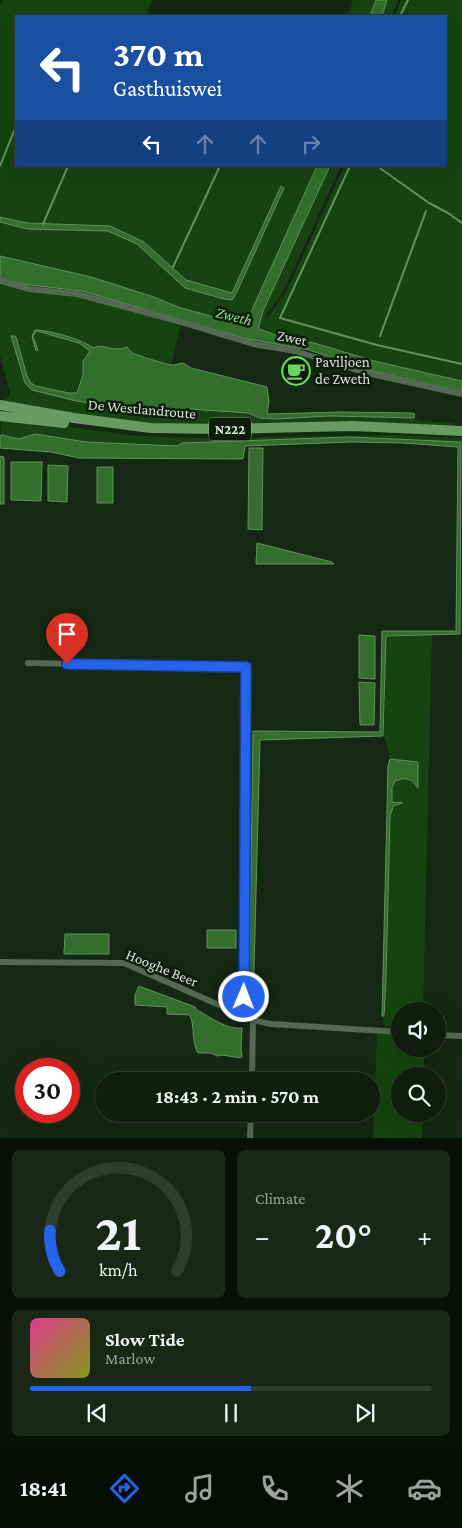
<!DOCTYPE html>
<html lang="en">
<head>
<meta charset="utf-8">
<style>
	:root { --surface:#101e0e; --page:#192717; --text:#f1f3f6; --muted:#9ca29e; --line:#303c2e; --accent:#2563eb }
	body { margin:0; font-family:"Crimson Pro",serif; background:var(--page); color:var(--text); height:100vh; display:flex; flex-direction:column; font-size:19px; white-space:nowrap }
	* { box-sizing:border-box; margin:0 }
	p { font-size:16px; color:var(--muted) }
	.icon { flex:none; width:28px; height:28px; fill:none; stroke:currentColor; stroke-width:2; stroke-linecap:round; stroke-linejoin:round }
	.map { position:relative; height:1138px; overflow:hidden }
	.drawer { display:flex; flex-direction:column; gap:12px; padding:12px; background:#091008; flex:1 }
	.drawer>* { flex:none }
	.hud { position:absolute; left:15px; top:15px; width:432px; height:152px; border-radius:0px; box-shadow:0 5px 20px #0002,0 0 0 1px var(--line); background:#1a4fa0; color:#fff; overflow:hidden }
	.controls { position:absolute; left:391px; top:1002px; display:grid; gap:10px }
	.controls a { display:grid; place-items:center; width:55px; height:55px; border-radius:50%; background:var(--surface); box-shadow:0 5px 20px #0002,0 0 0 1px var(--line); font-size:25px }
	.speed { position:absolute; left:15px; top:1058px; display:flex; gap:10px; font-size:25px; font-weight:700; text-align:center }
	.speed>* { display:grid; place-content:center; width:65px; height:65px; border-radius:50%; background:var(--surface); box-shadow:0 5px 20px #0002,0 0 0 1px var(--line); line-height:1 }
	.speed .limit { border:8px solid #d22; background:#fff; color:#111 }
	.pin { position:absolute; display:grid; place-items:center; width:42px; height:42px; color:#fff; margin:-51px -21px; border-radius:50% 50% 50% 0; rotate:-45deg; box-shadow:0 0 5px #0007 }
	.pin .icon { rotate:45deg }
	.me { position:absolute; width:55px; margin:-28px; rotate:1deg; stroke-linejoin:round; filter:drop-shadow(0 0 4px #0008) }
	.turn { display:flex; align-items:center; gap:18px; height:105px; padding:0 15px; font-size:22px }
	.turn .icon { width:65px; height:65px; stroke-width:2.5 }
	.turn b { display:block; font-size:35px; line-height:42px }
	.lanes { display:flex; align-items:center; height:48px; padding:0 15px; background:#0003; justify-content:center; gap:25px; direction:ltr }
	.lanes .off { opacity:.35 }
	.big { font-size:38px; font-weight:700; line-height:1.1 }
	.drawer .card { flex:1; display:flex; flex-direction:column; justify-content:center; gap:8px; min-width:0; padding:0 18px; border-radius:8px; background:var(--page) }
	.drawer .dial { align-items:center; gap:0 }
	.dial svg { height:130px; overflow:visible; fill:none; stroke:var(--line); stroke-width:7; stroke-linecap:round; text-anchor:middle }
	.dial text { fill:var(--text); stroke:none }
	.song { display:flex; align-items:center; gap:15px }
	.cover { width:60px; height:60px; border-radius:8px; background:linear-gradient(135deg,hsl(330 70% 55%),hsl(70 70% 35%)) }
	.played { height:5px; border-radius:2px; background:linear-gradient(90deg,var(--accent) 55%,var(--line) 55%) }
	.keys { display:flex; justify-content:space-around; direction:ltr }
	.heat { display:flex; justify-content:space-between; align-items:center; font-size:28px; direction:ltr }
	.drawer .tiles { flex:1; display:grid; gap:12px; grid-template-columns:1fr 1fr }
	.card:last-child { grid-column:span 2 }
	.trip { position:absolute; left:95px; top:1072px; width:285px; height:50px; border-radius:25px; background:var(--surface); box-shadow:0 5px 20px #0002,0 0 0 1px var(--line); font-weight:700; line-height:50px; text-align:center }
	.tabs { display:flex; height:80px; justify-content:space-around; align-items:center; background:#060c06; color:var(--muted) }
	.tabs .icon { width:35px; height:35px }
	.tabs .selected { color:var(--accent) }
	.tabs b { font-size:22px; color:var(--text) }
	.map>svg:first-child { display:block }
	.green { fill:#154410 }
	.water { fill:#336e2d; stroke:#64915f }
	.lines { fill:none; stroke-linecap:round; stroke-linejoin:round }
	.stream { stroke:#64915f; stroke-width:2 }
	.minor { stroke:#536951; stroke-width:6 }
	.primary { stroke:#679b62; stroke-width:10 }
	.route-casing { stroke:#184099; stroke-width:12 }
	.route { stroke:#2563eb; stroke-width:9 }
	.labels { text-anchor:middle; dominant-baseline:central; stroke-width:5; stroke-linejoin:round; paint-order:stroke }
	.shield { fill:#0c1e0a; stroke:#9aa898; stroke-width:1 }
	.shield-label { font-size:14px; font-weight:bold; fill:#d7e3d5 }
	.street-label { font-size:15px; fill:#d7e3d5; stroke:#0c1e0a }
	.poi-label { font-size:15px; fill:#d7e3d5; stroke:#0c1e0a; text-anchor:start }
	.water-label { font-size:16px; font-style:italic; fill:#8ddd84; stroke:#0c1e0a }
</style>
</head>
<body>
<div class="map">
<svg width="462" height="1138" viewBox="0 0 462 1138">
	<rect width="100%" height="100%" fill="#152813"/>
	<path class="green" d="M3,0H152L146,16H16V166H317L265,282L244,324L241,325L178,307L154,297L91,277L0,256V222L27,229L108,231L137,244L185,288L232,300L279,188L232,293L186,280L173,267L110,226L27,223L0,217V6Z
		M353,0H376L370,16H348Z
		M387,0H398L392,16H382Z
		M401,0H462V381L378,362L344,351L260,330L258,327L263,311L330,166H341L284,290L266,315L267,318L287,290L344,166H446V16H395Z
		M0,284L19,290L73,296L181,324L171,365L164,362H156L150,358L136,355L126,347C106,356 103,336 84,358V370L81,384H79L190,409L248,413L260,418L276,419L330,416L411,417L419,421L454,423V426L165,425L101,419L2,401L8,398L10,392L0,355Z
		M1,421C15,423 27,422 41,423L129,435L167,437L202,438L392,435L462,438V450L461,442L350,437L182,443L177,446L86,442L35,434L19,439L0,436Z
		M432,635L423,1011H400V1027L383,1026L386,980L390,817L393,806L402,805V802H392V787L395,781C405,777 411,779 418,787V763L390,759L384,735L386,636Z
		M377,1033L400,1035V1049H424V1076H400V1114H423L422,1138H373Z"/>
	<path class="water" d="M376,0H387L382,16H370Z
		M317,166H330L263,311L259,325V329L276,335L314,343L378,362L462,381V392L364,369L309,350L247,339L82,291L13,283L0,278V256L91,277L154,297L178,307L242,325L246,323Z
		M281,186L284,188L236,294L232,300L224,299L185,288L137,244L108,231L27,229L0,222V217L27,223L110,226L144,242L186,280L232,293Z
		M35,330C49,330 82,339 93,348C105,343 112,353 127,347C128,348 130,351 131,352C135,355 166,364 171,365C175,366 179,363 183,363L191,368L267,387L269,402L267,413L269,414L341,412L411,413L415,414L414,418L330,416L276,419L260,418L248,413L190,409L181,416L76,401L32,390L25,383L11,336H14L16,337L27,376L31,383L36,386L69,393H77L83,375V361L90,351L79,343L37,331L33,336L38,350L36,351L32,336Z
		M35,434L86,442L177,446L182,443L350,437L461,442L460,634L386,636L383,736L260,740L253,1008L249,1007L253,731L380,732L382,631H456L458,447L403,443L352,442L245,446L243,459L79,458L51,452L0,448V436L2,435L19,439Z
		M249,448H263L262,530L248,529Z
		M0,456L4,457V504H0Z
		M11,462H42L41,501L11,500Z
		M48,465L68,466L67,502L48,501Z
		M97,467H113V503H97Z
		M257,543L332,562L334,564H256Z
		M359,635L375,636V679L359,678Z
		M359,682L375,683L374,725H360Z
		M390,759L418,762V788C412,778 405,777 395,781L392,787V802L403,803L393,806L390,817L386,980L384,1016H382L388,766Z
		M207,930H236V948H207Z
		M65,934H109V954H64Z
		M139,986L195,1007L197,1010C210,1017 227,1030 242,1028L241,1049L242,1057C233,1059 225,1053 217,1056L211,1053H198C191,1041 195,1027 190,1015L167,1014V1007L135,1005V995Z"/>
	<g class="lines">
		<path class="stream" d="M400,16L408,0
			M0,166L16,126
			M350,166L280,318L377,345L462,364
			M377,166L429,203L448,213L462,223
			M43,224L68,166
			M173,267L219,168
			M380,336L426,211"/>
		<path class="minor" d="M0,281L29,289L77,294L174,320L253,344L295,351L367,373L462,394
			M28,663L246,667L243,1016
			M0,962L124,963L253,1020L271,1024L400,1032
			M438,1035L462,1036
			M252,1081L253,1020
			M250,1138L251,1114"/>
		<path class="primary" d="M0,405L74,418L151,428L220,429L353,426L462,431
			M0,416L64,423"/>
	</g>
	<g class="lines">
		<defs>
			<path id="route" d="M67,664L246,667L244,997"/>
		</defs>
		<use href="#route" class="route-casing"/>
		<use href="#route" class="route"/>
	</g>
	<defs>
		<symbol id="cafe-ring" viewBox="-11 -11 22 22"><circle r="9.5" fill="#0c1e0a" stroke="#6cd362" stroke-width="1.5"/><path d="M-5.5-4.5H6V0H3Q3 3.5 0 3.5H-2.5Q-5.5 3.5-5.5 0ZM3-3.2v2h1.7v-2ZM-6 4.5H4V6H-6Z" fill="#6cd362"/></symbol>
	</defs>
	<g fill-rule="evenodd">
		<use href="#cafe-ring" x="280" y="355" width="32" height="32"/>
	</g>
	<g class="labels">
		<rect class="shield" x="209" y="417.5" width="42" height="23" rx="4"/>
		<g class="shield-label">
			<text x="230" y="429">N222</text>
		</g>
		<g class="street-label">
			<text transform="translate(292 338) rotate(12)">Zwet</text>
			<text transform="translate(142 409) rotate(5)">De Westlandroute</text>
			<text transform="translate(162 968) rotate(22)">Hooghe Beer</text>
		</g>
		<g class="poi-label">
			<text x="315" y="362">Paviljoen<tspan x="315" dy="17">de Zweth</tspan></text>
		</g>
		<g class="water-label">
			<text transform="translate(234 316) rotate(14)">Zweth</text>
		</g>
	</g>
</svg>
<div class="controls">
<a><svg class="icon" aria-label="sound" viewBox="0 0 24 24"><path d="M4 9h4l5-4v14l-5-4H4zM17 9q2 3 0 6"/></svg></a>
<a><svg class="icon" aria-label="search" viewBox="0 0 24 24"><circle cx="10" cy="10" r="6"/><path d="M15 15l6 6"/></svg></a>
</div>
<div class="speed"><div class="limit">30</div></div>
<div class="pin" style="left:67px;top:664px;background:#d93025"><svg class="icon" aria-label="arrive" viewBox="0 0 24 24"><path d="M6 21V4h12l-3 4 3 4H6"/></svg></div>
<svg class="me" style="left:244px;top:997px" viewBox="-20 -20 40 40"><circle r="17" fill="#2563eb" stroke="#fff" stroke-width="3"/><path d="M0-11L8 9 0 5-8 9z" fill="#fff"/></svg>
<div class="trip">18:43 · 2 min · 570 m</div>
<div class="hud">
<div class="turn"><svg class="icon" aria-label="left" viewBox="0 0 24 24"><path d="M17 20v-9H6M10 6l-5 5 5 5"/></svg><div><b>370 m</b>Gasthuiswei</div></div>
<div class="lanes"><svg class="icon" aria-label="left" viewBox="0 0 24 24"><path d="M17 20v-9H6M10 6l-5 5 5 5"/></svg><svg class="icon off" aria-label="ahead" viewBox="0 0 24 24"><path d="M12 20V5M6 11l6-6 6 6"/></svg><svg class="icon off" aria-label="ahead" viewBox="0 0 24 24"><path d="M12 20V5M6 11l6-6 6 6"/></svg><svg class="icon off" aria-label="right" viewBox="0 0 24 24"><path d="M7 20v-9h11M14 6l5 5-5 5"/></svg></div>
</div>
</div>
<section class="drawer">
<div class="tiles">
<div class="card dial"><svg viewBox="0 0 100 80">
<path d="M14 69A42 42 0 1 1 86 69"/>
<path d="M14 69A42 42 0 0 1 8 44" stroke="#2563eb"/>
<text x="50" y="56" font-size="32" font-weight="700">21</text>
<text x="50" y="72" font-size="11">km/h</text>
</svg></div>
<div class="card"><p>Climate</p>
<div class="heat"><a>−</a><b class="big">20°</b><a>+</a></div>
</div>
<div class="card">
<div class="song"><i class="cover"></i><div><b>Slow Tide</b><p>Marlow</p></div></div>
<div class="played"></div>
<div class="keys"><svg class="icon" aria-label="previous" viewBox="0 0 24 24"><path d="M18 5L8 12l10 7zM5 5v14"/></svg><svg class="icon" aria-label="pause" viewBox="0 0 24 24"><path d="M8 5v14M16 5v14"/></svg><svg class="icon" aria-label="next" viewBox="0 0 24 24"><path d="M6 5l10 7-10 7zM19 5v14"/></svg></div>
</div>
</div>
</section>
<nav class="tabs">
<b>18:41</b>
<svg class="icon selected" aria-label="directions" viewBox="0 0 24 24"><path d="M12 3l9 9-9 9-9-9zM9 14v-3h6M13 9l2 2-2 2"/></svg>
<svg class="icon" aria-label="music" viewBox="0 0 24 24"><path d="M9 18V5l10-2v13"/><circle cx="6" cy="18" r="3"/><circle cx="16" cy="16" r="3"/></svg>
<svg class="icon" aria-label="phone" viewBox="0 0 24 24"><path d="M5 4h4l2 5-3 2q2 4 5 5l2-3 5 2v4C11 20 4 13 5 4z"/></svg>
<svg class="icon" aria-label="climate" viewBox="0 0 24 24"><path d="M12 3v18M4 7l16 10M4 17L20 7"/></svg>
<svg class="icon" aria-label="car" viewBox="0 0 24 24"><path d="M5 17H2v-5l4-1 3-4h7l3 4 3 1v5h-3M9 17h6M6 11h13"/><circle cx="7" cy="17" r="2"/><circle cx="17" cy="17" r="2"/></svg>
</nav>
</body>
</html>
